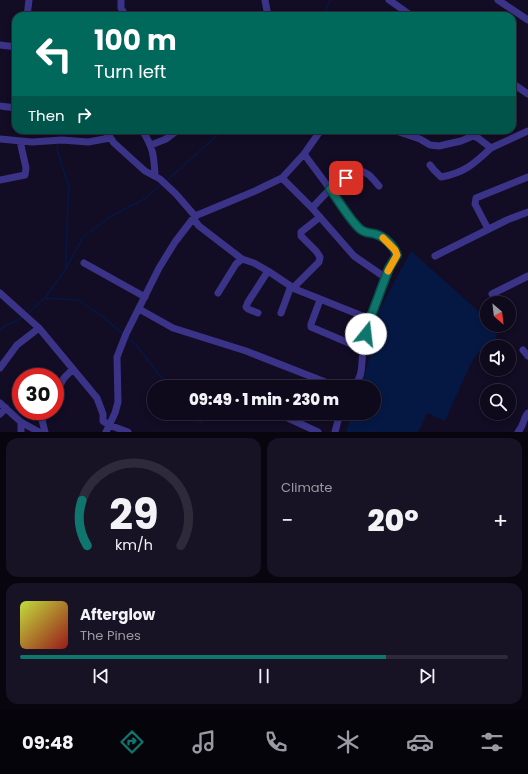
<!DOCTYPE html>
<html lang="en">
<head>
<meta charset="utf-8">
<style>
	:root { --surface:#0e091b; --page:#171224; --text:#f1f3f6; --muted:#9b9aa3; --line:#2e2a3a; --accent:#0f766e }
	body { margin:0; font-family:Poppins,sans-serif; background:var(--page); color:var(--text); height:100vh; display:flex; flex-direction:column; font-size:15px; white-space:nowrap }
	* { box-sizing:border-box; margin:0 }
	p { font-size:13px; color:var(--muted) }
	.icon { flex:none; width:22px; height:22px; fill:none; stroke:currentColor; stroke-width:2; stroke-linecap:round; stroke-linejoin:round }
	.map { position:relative; height:432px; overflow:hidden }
	.sheet { display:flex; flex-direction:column; gap:6px; padding:6px; background:#08050f; flex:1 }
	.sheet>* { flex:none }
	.guide { position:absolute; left:12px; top:12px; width:504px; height:122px; border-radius:12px; box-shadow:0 2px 6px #0003,0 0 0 1px var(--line); background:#00695c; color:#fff; overflow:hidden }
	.needle { width:26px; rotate:152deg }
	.buttons { position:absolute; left:480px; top:296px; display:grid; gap:8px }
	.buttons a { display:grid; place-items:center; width:36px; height:36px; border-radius:50%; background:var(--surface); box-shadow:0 2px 6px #0003,0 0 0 1px var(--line); font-size:20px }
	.speed { position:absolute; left:12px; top:368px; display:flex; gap:8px; font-size:20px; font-weight:700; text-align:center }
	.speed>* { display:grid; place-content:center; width:52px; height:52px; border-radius:50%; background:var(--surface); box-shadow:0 2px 6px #0003,0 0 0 1px var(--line); line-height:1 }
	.speed .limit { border:6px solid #d22; background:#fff; color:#111 }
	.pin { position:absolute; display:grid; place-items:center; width:34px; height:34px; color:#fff; margin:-17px; border-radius:8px; box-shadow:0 2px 6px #0006 }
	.me { position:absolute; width:44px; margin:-22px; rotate:16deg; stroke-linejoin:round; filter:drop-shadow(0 0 3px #0008) }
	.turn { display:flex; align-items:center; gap:14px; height:84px; padding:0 16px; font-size:18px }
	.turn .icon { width:52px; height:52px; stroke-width:2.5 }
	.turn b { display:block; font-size:28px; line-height:34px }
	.then { display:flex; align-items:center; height:38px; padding:0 16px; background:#0003; gap:8px; font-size:15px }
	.big { font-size:30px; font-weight:800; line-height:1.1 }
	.sheet .widget { flex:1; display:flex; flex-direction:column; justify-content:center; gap:6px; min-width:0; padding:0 14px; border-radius:12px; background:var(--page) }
	.sheet .dial { align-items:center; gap:0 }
	.dial svg { height:104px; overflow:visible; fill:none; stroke:var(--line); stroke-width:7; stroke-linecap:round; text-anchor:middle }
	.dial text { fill:var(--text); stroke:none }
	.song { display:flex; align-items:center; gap:12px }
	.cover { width:48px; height:48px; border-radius:6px; background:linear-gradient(135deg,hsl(70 70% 55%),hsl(0 70% 35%)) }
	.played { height:4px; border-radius:2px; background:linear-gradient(90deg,var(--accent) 75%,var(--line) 75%) }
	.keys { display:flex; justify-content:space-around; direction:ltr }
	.heat { display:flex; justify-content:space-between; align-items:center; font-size:22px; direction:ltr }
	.sheet .tiles { flex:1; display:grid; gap:6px; grid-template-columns:1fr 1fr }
	.widget:last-child { grid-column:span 2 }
	.trip { position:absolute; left:147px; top:380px; width:234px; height:40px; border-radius:20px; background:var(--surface); box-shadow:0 2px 6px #0003,0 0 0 1px var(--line); font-weight:800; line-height:40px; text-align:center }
	.dock { display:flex; height:64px; justify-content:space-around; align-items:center; background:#06040b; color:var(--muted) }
	.dock .icon { width:28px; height:28px }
	.dock .on { color:var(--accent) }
	.dock b { font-size:18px; color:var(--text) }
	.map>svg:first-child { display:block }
	.water { fill:#051844 }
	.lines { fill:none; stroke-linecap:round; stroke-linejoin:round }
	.stream { stroke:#051844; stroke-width:1.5 }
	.minor { stroke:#3b3388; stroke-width:7 }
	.route-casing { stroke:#0a4d48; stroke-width:10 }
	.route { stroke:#0f766e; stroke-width:7 }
	.slow { stroke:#f59e0b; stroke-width:7 }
</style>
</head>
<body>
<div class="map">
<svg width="528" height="432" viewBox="0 0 528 432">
	<rect width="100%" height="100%" fill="#120c24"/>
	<path class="water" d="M411,251L487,319V325H494L497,328L496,341L479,352L470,365L445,421L427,413L420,429L417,432H346L352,413H374V387H360L372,351L376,316Z"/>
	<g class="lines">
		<path class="stream" d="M324,16L330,0
			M58,138L60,130
			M58,142L57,149L69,188L67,223L66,268
			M166,181L223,130
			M45,298L78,300L103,317L123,334
			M28,313L45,298L66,269L83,237L108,218L146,198L161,184
			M0,329L23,317
			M128,338L136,345L169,387
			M190,413L201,423"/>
		<path class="minor" d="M121,0V8L126,16
			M265,0L268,16
			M389,0L412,16
			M498,0L528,20
			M27,16L29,0
			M0,45L16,47
			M512,83L528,94
			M0,106L16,108
			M105,130L114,143L145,171L160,179L176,194L195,216V221L199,226L242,259L254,263L268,271L295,289L370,319
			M142,130C153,147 154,155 155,175
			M393,130L420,139L430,145L439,146L461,141L473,136L478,138L491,148L528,131
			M0,139L32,142L62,140L88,142L110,138
			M151,145L166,139L178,130
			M304,154L359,228C367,235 368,231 377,234C385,238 394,246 397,255C389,269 385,282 379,297C373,315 365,332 363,350C361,364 364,378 352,387
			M430,165L434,170L441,177C464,173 474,164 491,148
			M282,178L312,208L354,256L386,278
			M0,180L25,175L26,168L20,141
			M312,208L330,189L333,188L357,171C367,170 373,179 379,186
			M488,229L475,204L476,198L528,177
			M435,256L507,220L528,212
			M84,263L145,297
			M295,289L296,285L319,262L320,257L316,251L301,236V232L320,217
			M0,293L39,328L97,398L103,414V421L109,425L128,432
			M218,293L236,264L242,259
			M492,294L528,276
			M320,300L311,324V327L363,349
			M139,309L173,328L246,351L338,387
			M258,313L248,309L246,307L248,302L268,271
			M281,313L291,286
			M523,350L528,356
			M0,368L17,345L39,328
			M55,394L64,378L73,369
			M0,403L21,422L39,432
			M277,413L318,432
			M0,414L6,408
			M21,422V432
			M45,432L42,420L47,411
			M106,432L115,413L118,402L117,357L126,334L159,268L175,242L195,216L255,191L282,178L304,154L321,130
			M335,432L340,413
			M518,432C525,424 523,418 528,413"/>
	</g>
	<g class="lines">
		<defs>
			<path id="route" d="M346,178L333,188L330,189C339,201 349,219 360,229C366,234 369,232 375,234C384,236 394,246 397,255L389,268L370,319L366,334"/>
		</defs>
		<use href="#route" class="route-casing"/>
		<use href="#route" class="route"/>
		<path class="slow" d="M383,238L395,250L397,255L388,271"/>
	</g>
</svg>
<div class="buttons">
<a><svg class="needle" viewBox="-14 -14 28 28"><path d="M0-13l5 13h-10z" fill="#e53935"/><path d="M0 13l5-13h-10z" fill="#9b9aa3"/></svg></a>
<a><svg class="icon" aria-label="sound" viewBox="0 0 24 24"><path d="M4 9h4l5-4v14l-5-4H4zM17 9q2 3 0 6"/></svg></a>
<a><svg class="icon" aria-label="search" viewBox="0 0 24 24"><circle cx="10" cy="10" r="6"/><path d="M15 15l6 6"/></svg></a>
</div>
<div class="speed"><div class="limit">30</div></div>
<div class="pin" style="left:346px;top:178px;background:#d93025"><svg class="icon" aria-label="arrive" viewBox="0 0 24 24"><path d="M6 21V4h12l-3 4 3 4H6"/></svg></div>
<svg class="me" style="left:366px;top:334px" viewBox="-20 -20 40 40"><circle r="19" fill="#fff"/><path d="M0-13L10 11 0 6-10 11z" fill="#0f766e"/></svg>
<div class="trip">09:49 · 1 min · 230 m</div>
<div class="guide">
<div class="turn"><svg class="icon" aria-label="left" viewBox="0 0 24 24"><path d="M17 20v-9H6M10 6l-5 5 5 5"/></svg><div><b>100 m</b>Turn left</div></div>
<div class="then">Then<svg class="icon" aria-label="right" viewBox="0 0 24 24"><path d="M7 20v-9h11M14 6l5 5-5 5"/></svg></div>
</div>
</div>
<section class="sheet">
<div class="tiles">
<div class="widget dial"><svg viewBox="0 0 100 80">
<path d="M14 69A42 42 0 1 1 86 69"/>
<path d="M14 69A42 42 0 0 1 10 34" stroke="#0f766e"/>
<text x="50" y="56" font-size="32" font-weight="700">29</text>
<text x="50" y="72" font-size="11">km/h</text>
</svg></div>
<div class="widget"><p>Climate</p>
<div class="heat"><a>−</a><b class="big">20°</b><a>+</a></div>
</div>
<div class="widget">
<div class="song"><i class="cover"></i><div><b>Afterglow</b><p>The Pines</p></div></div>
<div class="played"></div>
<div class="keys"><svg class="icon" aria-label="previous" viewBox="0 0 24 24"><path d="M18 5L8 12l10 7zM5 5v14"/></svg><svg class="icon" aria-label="pause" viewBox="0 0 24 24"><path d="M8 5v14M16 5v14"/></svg><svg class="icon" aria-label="next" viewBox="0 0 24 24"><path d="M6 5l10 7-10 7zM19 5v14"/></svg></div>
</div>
</div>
</section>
<nav class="dock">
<b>09:48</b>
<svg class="icon on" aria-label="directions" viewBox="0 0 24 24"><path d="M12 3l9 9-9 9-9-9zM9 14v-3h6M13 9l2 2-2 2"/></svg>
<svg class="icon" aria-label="music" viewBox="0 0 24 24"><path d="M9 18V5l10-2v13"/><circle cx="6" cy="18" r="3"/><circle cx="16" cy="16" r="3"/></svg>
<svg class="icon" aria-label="phone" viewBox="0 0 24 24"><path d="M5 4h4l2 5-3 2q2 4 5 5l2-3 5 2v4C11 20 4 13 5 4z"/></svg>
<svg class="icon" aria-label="climate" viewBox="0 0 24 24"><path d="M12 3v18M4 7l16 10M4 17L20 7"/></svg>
<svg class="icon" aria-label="car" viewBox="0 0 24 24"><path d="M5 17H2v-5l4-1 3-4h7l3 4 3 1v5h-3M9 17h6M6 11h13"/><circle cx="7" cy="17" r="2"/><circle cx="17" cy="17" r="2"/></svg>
<svg class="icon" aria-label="filters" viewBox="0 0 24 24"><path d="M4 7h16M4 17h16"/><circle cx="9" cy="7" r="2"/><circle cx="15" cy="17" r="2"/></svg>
</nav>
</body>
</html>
